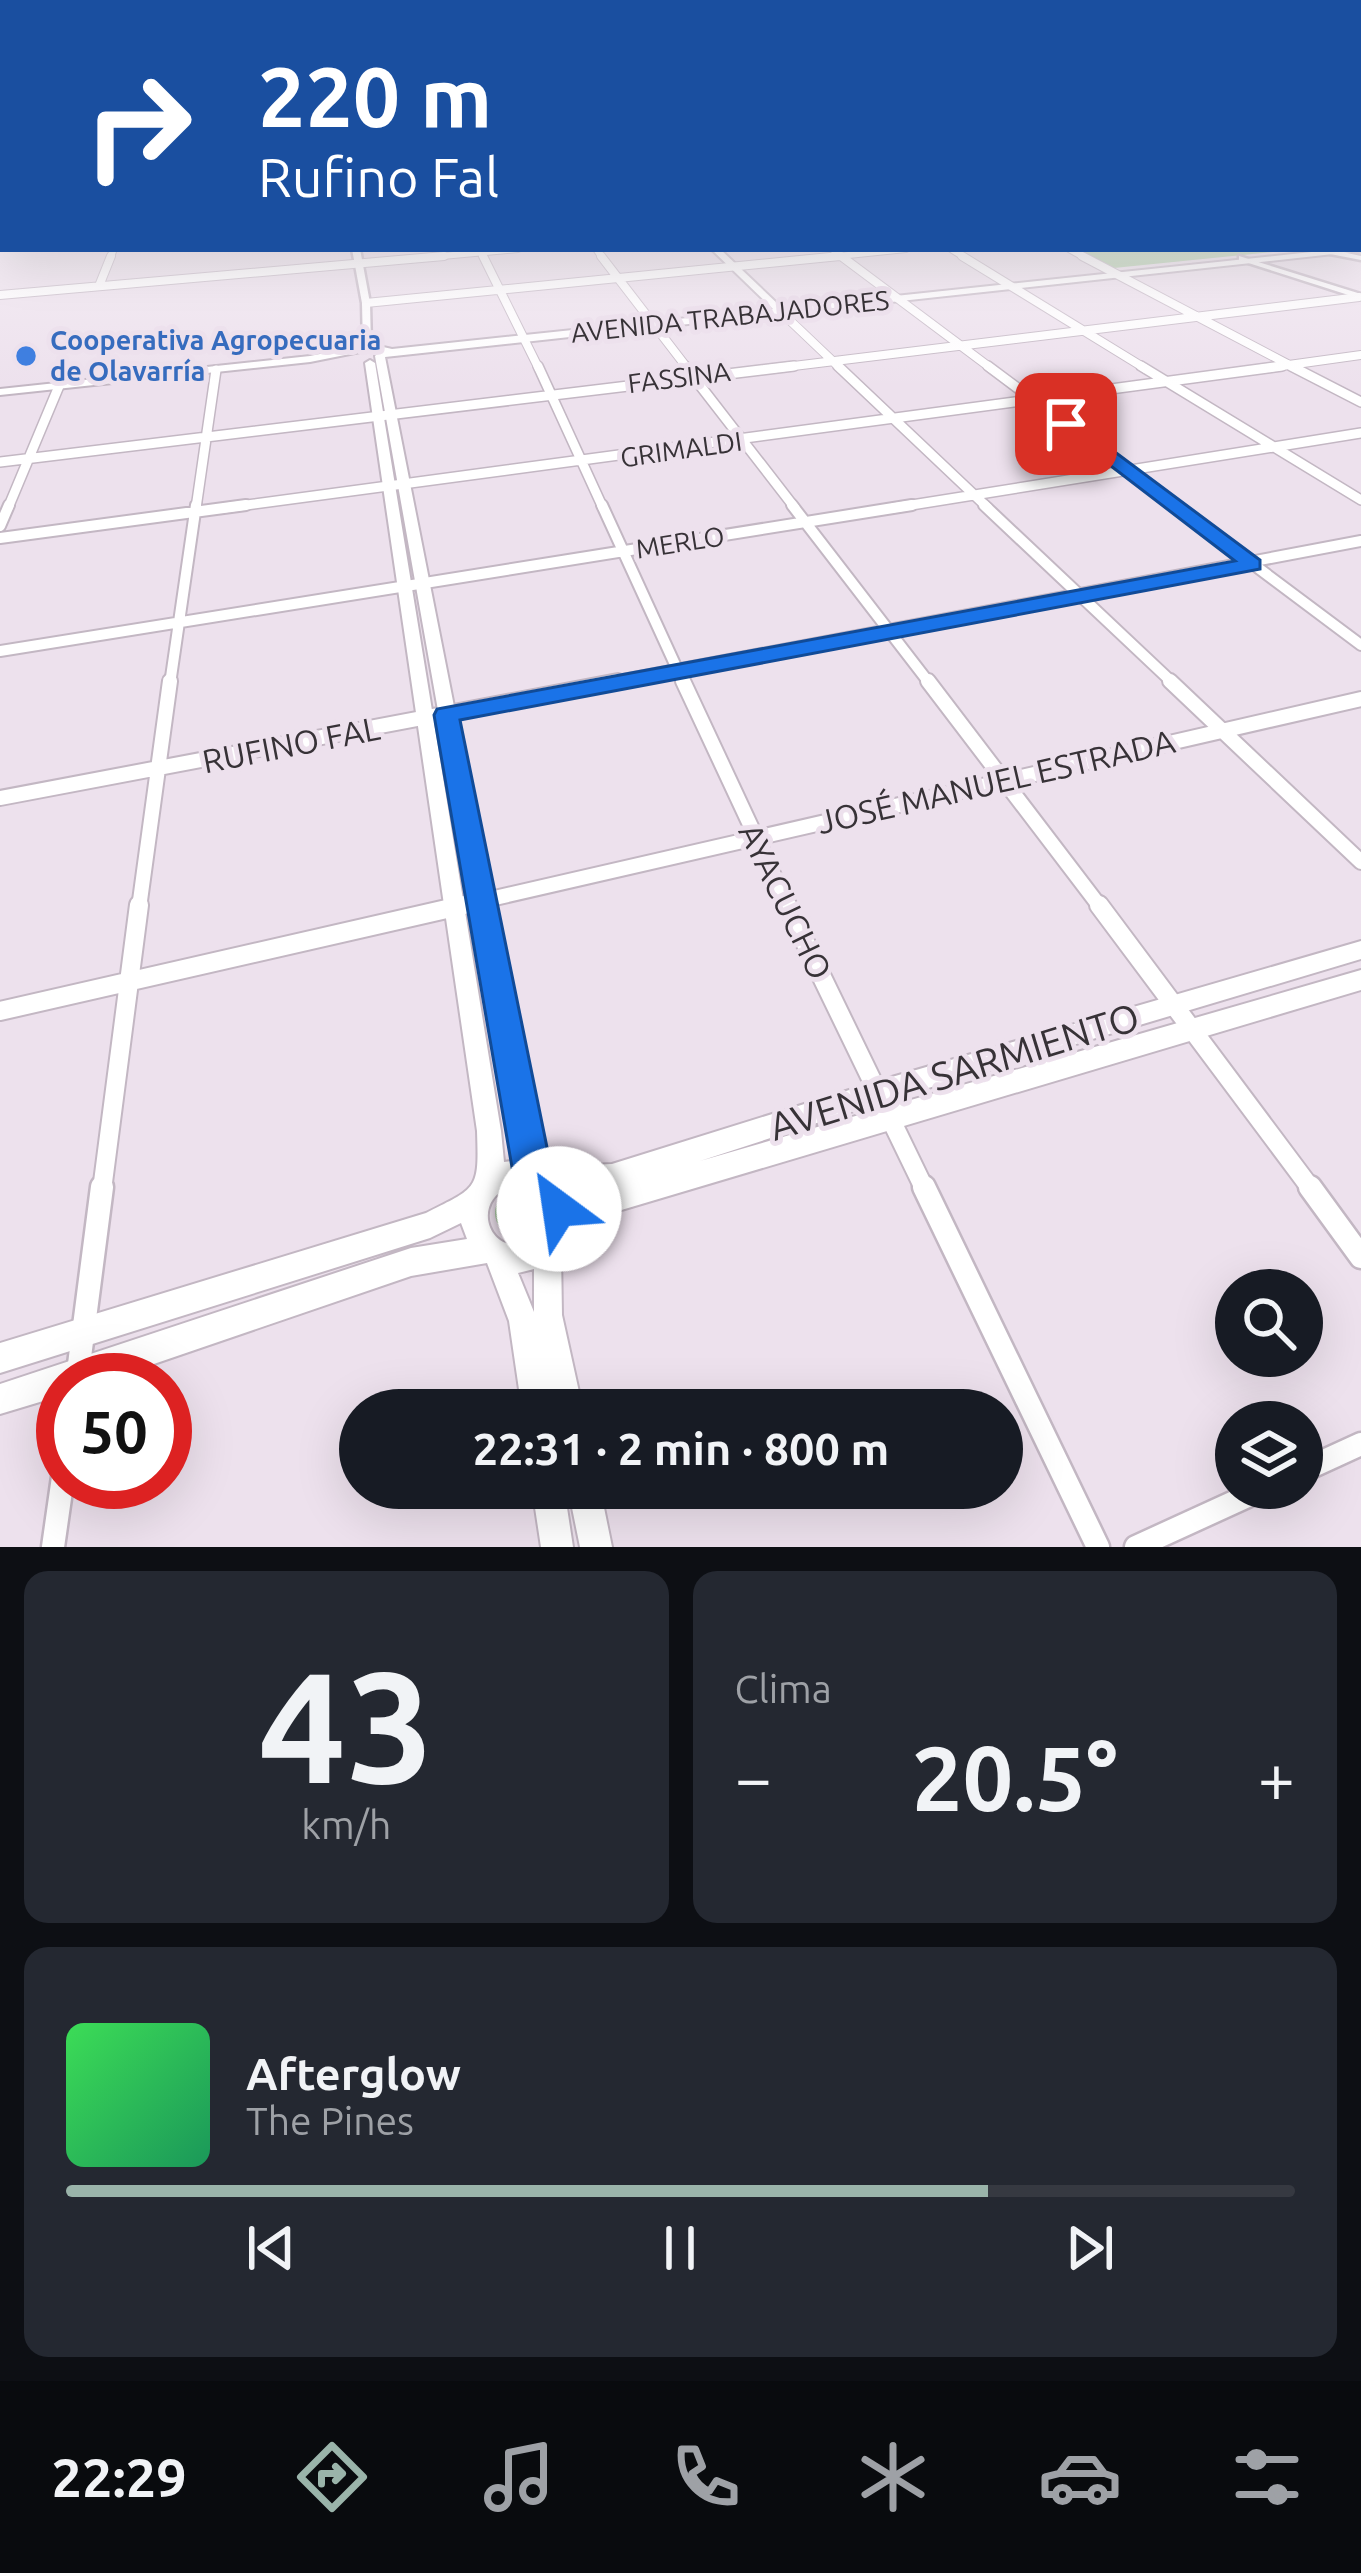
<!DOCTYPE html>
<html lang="es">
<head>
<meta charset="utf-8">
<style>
	:root { --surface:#171b24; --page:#242831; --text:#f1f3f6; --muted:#9ea1a6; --line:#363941; --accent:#9ab4aa }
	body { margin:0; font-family:Ubuntu,sans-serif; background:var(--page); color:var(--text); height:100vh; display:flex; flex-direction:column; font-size:45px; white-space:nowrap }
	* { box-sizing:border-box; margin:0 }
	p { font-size:39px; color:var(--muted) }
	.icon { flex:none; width:66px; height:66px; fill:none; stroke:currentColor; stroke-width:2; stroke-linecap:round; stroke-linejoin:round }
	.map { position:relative; height:1547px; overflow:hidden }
	.drawer { display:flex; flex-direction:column; gap:24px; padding:24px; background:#0d0f14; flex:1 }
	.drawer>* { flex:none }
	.guide { position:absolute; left:0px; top:0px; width:1362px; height:252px; box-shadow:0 12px 48px #0002; background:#1a4fa0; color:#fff; overflow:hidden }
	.fabs { position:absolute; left:1215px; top:1269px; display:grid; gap:24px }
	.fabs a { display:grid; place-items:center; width:108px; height:108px; border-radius:50%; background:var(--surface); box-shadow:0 12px 48px #0002; font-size:60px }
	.speed { position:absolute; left:36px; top:1353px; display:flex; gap:24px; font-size:60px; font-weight:700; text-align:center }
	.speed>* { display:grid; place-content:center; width:156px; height:156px; border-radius:50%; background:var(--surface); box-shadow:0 12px 48px #0002; line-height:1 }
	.speed .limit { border:18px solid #d22; background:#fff; color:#111 }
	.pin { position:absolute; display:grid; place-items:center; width:102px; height:102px; color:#fff; margin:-51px; border-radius:24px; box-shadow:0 6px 18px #0006 }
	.me { position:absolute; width:132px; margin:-66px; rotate:329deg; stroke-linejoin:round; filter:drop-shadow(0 0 9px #0008) }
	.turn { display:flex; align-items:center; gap:42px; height:252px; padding:0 60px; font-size:54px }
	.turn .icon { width:156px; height:156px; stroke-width:2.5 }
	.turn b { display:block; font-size:84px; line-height:102px }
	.big { font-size:90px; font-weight:600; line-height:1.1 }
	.drawer .tile { flex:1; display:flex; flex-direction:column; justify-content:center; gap:18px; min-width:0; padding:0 42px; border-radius:24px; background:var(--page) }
	.drawer .dial { align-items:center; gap:0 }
	.dial b { font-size:156px; line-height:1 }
	.song { display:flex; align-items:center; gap:36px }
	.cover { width:144px; height:144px; border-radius:18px; background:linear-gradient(135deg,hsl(130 70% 55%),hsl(150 70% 35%)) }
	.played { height:12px; border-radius:6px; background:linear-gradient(90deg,var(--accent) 75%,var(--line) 75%) }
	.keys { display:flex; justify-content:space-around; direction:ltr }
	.heat { display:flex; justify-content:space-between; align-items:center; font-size:66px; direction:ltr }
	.drawer .tiles { flex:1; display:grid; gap:24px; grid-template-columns:1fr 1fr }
	.tile:last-child { grid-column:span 2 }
	.trip { position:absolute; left:339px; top:1389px; width:684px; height:120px; border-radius:60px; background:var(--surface); box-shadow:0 12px 48px #0002; font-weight:600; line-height:120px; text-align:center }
	.dock { display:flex; height:192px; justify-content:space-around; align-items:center; background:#090b0e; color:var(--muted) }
	.dock .icon { width:84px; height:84px }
	.dock .selected { color:var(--accent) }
	.dock b { font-size:54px; color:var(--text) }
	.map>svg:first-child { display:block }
	.green { fill:#adcea5 }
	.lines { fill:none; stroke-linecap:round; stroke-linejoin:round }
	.minor-far6-casing { stroke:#c3b7c3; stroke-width:8 }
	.minor-far5-casing { stroke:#c3b7c3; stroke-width:10 }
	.minor-far4-casing { stroke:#c3b7c3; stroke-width:12 }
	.minor-far3-casing { stroke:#c3b7c3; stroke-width:14 }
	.minor-far2-casing { stroke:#c3b7c3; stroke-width:18 }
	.minor-far1-casing { stroke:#c3b7c3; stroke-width:22 }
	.minor-casing { stroke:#c3b7c3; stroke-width:27 }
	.tertiary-casing { stroke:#c3b7c3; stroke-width:5 }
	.secondary-casing { stroke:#c3b7c3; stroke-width:4 }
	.trunk-casing { stroke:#b590a0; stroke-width:5 }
	.minor-far6 { stroke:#fff; stroke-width:6 }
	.minor-far5 { stroke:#fff; stroke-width:8 }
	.minor-far4 { stroke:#fff; stroke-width:9 }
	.minor-far3 { stroke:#fff; stroke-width:10 }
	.minor-far2 { stroke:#fff; stroke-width:14 }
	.minor-far1 { stroke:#fff; stroke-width:18 }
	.minor { stroke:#fff; stroke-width:22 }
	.tertiary { fill:#fff; fill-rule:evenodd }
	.secondary { fill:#fff; fill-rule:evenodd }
	.trunk { fill:#facee0; fill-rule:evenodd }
	.route { fill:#1a73e8; stroke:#114b97; stroke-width:3 }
	.shop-dot { fill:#3f7fe0; stroke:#ede1ed; stroke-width:4.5 }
	.labels { text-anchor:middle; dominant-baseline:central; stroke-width:10; stroke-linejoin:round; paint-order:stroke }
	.far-street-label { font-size:27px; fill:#373237; stroke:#ede1ed }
	.far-shop-label { font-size:27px; font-weight:bold; fill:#366cbe; stroke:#ede1ed; text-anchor:start }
	.street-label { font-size:33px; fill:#373237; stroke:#ede1ed }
	.near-street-label { font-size:39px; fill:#373237; stroke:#ede1ed }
</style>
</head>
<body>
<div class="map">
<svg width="1361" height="1547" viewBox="0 0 1361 1547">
	<rect width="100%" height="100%" fill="#ede1ed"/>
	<path class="green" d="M1076,249H1277L1282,251L1114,268Z
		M495 1213a22 22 0 1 1 44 0a22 22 0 1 1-44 0Z"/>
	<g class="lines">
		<defs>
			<path id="minor-far6" d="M0,242L3,238
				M596,249L603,259
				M832,249L845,259
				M951,249L967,259
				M1069,249L1087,259
				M481,252L484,259
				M110,259L114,249
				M410,259L518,249
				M810,259L906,249"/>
			<path id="minor-far5" d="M483,256L539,369
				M601,256L688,369
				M841,256L992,369
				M962,256L1146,369
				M1082,256L1297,369
				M99,286L111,256
				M0,295L444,256
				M366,303L840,256
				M780,311L841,369
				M769,369L1359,297
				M1260,369L1361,355"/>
			<path id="minor-far4" d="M538,366L603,508
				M685,366L795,508
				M838,366L988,508
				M988,366L1178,508
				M1141,366L1361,500
				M1291,366L1361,402
				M0,462L794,366
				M8,508L59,386
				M196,508L216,370
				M224,508L1282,366
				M893,508L1361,433"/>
			<path id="minor-far3" d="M602,505L684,684
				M792,505L930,684
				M984,505L1174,684
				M1174,505L1361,645
				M0,526L9,505
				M0,538L246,505
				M0,651L912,505
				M170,684L196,505
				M602,684L1361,541"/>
			<path id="minor-far2" d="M683,681L789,908
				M928,681L1101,908
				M1170,681L1361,862
				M0,798L618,681
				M139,908L170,681
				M451,908L1361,699"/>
			<path id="minor-far1" d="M787,905L925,1190
				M1099,905L1312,1190
				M0,1011L464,905
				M102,1190L139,905"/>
			<path id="minor" d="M924,1187L1098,1547
				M1310,1187L1361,1257
				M77,1380L102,1187
				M1302,1471L1361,1444
				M53,1547L63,1477
				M1136,1547L1265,1488"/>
			<path id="tertiary" d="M352,249H360L370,303L371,347L367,350L363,347L362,303Z
				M1333,250L1361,256V260L1330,254Z
				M1239,256L1361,294V299L1239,260Z"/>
			<path id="secondary" d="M1359,247L1361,251L385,357L545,1167L612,1164L878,1081L1361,941V959L878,1103L700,1161L1361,970V990L608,1214L571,1229L561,1252L562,1315L583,1410H553L549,1390L552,1410H522L509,1321L487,1263L411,1276L107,1380H63V1395L0,1414V1384L411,1248L467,1239L461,1223L430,1238L0,1373V1343L426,1213C478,1187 479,1190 477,1131L365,363L370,360L375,363L501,1131L504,1162L518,1160L375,356L379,352L370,350L310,362L0,395V389L310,356L370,344L392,349L773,309L711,249H720L782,308ZM513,1186L532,1189L546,1208L545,1227L537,1232L534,1240C490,1263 467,1199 513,1186ZM602,1190L571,1203L567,1192ZM534,1269V1312L518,1273Z
				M532,1488H564L573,1547H541Z
				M568,1488H600L612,1547H580Z"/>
			<path id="trunk" d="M0,183H3V187H0Z"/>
		</defs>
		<use href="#minor-far6" class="minor-far6-casing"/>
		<use href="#minor-far5" class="minor-far5-casing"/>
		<use href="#minor-far4" class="minor-far4-casing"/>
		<use href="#minor-far3" class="minor-far3-casing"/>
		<use href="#minor-far2" class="minor-far2-casing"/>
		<use href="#minor-far1" class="minor-far1-casing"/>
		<use href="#minor" class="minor-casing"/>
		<use href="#tertiary" class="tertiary-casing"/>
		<use href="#secondary" class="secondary-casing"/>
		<use href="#trunk" class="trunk-casing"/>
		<use href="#minor-far6" class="minor-far6"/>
		<use href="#minor-far5" class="minor-far5"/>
		<use href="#minor-far4" class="minor-far4"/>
		<use href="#minor-far3" class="minor-far3"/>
		<use href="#minor-far2" class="minor-far2"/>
		<use href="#minor-far1" class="minor-far1"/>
		<use href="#minor" class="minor"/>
		<use href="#tertiary" class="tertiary"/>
		<use href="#secondary" class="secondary"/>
		<use href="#trunk" class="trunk"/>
	</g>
	<linearGradient id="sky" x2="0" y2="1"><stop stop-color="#67a6d7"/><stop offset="0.44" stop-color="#f7f2f7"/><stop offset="1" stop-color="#f7f2f7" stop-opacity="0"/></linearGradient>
	<rect width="1361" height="387" fill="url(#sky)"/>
	<path class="route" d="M1060,420H1072L1260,560V569L460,720L550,1162L567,1174L579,1209L573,1223L559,1229L545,1223L536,1200L519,1187L513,1173L434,715L437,709L1235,561L1060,427Z"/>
	<circle class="shop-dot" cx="26" cy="356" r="12"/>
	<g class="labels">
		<g class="far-street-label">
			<text transform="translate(730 316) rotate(-6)">AVENIDA TRABAJADORES</text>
			<text transform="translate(679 377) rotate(-7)">FASSINA</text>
			<text transform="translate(681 449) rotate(-8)">GRIMALDI</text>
			<text transform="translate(680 542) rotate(-9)">MERLO</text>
		</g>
		<g class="far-shop-label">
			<text x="50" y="340">Cooperativa Agropecuaria<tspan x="50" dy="31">de Olavarría</tspan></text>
		</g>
		<g class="street-label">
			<text transform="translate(291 744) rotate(-11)">RUFINO FAL</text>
			<text transform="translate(996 781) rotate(-13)">JOSÉ MANUEL ESTRADA</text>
			<text transform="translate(786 901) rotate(64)">AYACUCHO</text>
		</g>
		<g class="near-street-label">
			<text transform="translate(954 1071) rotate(-17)">AVENIDA SARMIENTO</text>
		</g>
	</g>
</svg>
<div class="fabs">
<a><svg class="icon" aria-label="search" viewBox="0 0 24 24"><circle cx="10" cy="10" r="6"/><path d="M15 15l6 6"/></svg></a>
<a><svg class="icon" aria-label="layers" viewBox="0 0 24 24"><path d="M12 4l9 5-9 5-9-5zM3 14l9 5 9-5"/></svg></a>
</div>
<div class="speed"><div class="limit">50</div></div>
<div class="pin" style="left:1066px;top:424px;background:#d93025"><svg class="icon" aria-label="arrive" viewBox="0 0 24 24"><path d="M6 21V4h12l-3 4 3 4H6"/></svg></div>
<svg class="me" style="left:559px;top:1209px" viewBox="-20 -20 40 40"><circle r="19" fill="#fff"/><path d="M0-13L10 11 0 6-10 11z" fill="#1a73e8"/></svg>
<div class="trip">22:31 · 2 min · 800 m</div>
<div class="guide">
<div class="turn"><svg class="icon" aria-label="right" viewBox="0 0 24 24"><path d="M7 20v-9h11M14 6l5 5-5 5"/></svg><div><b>220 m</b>Rufino Fal</div></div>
</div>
</div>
<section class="drawer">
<div class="tiles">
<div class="tile dial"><b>43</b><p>km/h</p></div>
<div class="tile"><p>Clima</p>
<div class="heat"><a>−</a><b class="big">20.5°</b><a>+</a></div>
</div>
<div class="tile">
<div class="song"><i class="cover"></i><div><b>Afterglow</b><p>The Pines</p></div></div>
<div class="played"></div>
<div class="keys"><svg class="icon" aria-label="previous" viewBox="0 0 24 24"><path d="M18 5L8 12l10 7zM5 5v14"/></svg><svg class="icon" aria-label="pause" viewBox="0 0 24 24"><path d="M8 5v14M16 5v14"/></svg><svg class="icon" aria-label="next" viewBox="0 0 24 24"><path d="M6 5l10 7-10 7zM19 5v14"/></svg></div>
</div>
</div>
</section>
<nav class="dock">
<b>22:29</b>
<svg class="icon selected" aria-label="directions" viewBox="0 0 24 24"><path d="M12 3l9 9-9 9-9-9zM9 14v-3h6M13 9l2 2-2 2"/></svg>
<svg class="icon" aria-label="music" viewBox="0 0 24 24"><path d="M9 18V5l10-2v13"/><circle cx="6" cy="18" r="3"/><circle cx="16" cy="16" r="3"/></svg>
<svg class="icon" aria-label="phone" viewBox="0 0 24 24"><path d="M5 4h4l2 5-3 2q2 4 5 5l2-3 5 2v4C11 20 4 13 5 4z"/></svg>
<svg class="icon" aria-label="climate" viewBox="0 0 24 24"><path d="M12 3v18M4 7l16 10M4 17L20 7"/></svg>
<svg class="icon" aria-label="car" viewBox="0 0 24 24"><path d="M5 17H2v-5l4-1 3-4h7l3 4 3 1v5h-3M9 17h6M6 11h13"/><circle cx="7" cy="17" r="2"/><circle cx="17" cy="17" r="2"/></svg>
<svg class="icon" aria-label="filters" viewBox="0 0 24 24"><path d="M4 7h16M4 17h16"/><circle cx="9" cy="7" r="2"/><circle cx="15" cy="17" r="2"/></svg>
</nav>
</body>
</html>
